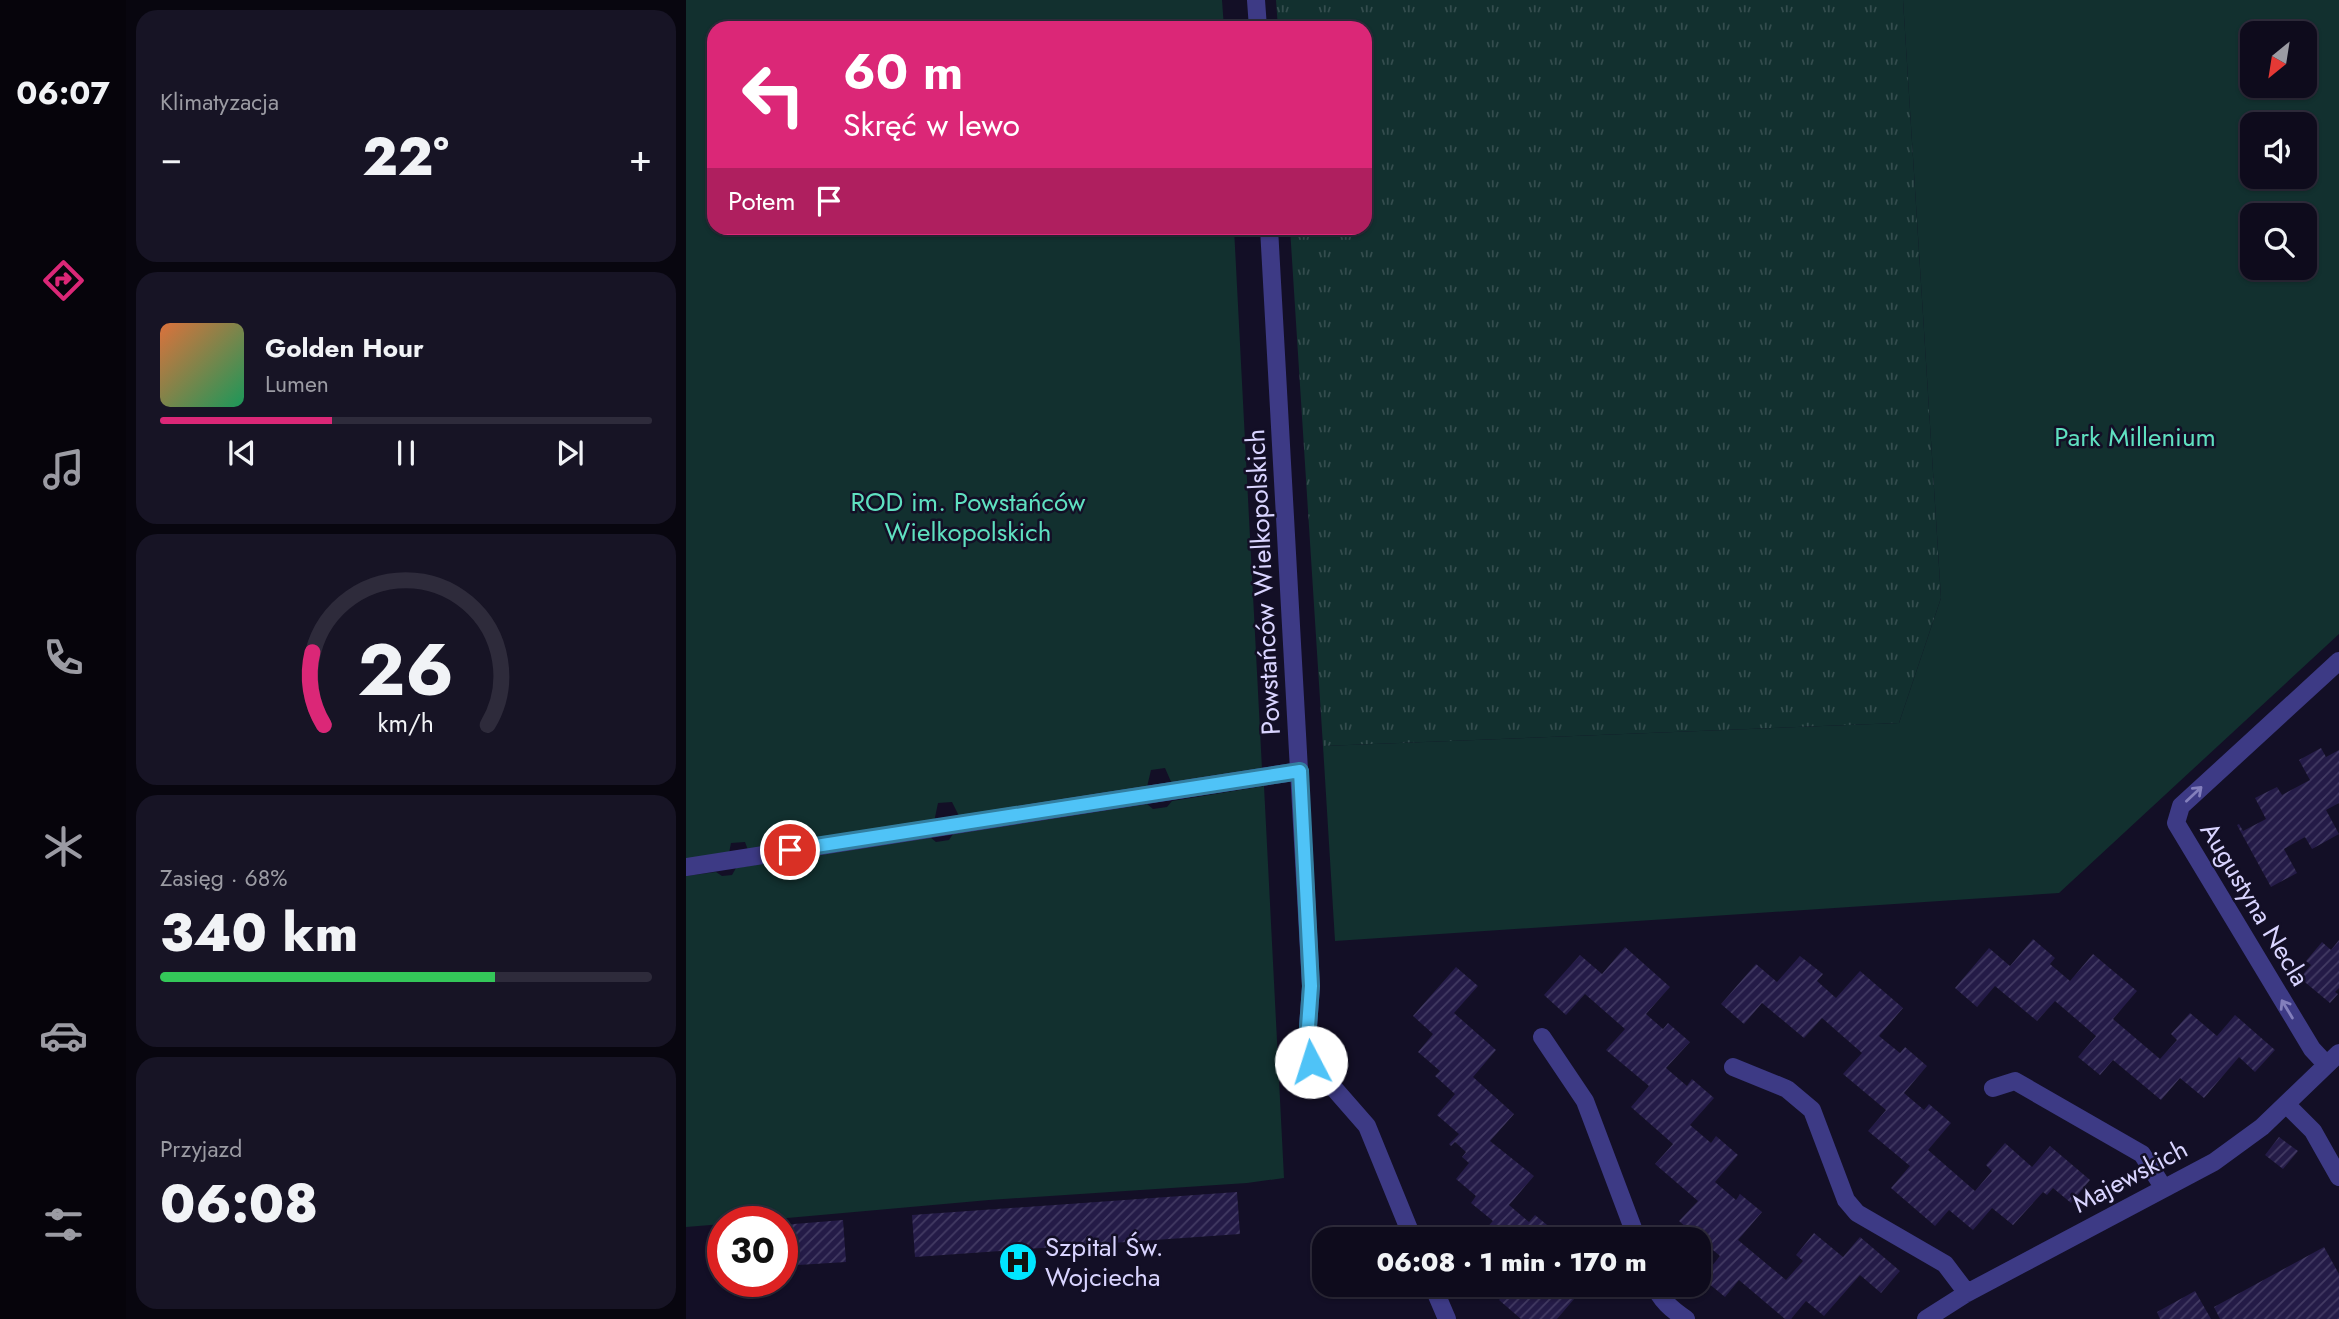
<!DOCTYPE html>
<html lang="pl">
<head>
<meta charset="utf-8">
<style>
	:root { --surface:#0e0b1c; --page:#171425; --text:#f1f3f6; --muted:#9b9ba3; --line:#2e2b3b; --accent:#db2777 }
	body { margin:0; font-family:Jost,sans-serif; background:var(--page); color:var(--text); height:100vh; display:flex; flex-direction:column; font-size:26px; white-space:nowrap }
	* { box-sizing:border-box; margin:0 }
	p { font-size:23px; color:var(--muted) }
	.icon { flex:none; width:38px; height:38px; fill:none; stroke:currentColor; stroke-width:2; stroke-linecap:round; stroke-linejoin:round }
	.map { position:relative; flex:1; overflow:hidden }
	.details { display:flex; flex-direction:column; gap:10px; padding:10px; background:#08060f; width:560px }
	.details>* { flex:none }
	.banner { position:absolute; left:21px; top:21px; width:665px; height:214px; border-radius:21px; box-shadow:0 2px 5px #0004,0 0 0 2px var(--line); background:#db2777; color:#fff; overflow:hidden }
	.needle { width:46px; rotate:210deg }
	.fabs { position:absolute; left:1554px; top:21px; display:grid; gap:14px }
	.fabs a { display:grid; place-items:center; width:77px; height:77px; border-radius:14px; background:var(--surface); box-shadow:0 2px 5px #0004,0 0 0 2px var(--line); font-size:35px }
	.speed { position:absolute; left:21px; top:1206px; display:flex; gap:14px; font-size:35px; font-weight:700; text-align:center }
	.speed>* { display:grid; place-content:center; width:91px; height:91px; border-radius:50%; background:var(--surface); box-shadow:0 2px 5px #0004,0 0 0 2px var(--line); line-height:1 }
	.speed .limit { border:10px solid #d22; background:#fff; color:#111 }
	.pin { position:absolute; display:grid; place-items:center; width:60px; height:60px; color:#fff; margin:-30px; border:4px solid #fff; border-radius:50%; box-shadow:0 2px 7px #0007 }
	.me { position:absolute; width:77px; margin:-38px; rotate:355deg; stroke-linejoin:round; filter:drop-shadow(0 0 5px #0008) }
	.turn { display:flex; align-items:center; gap:24px; height:147px; padding:0 21px; font-size:32px }
	.turn .icon { width:91px; height:91px; stroke-width:2.5 }
	.turn b { display:block; font-size:49px; line-height:60px }
	.then { display:flex; align-items:center; height:66px; padding:0 21px; background:#0003; gap:14px; font-size:26px }
	.big { font-size:52px; font-weight:800; line-height:1.1 }
	.details .tile { flex:1; display:flex; flex-direction:column; justify-content:center; gap:10px; min-width:0; padding:0 24px; border-radius:21px; background:var(--page) }
	.details .dial { align-items:center; gap:0 }
	.dial svg { height:182px; overflow:visible; fill:none; stroke:var(--line); stroke-width:7; stroke-linecap:round; text-anchor:middle }
	.dial text { fill:var(--text); stroke:none }
	.song { display:flex; align-items:center; gap:21px }
	.cover { width:84px; height:84px; border-radius:10px; background:linear-gradient(135deg,hsl(20 70% 55%),hsl(150 70% 35%)) }
	.played { height:7px; border-radius:4px; background:linear-gradient(90deg,var(--accent) 35%,var(--line) 35%) }
	.keys { display:flex; justify-content:space-around; direction:ltr }
	.heat { display:flex; justify-content:space-between; align-items:center; font-size:38px; direction:ltr }
	.charge { height:10px; border-radius:5px; background:linear-gradient(90deg,#34c759 68%,var(--line) 0) }
	.trip { position:absolute; left:626px; top:1227px; width:399px; height:70px; border-radius:21px; background:var(--surface); box-shadow:0 2px 5px #0004,0 0 0 2px var(--line); font-weight:800; line-height:70px; text-align:center }
	main { display:flex; flex:1; min-height:0 }
	.menu { display:flex; flex-direction:column; width:126px; justify-content:space-around; align-items:center; background:#06040b; color:var(--muted) }
	.menu .icon { width:49px; height:49px }
	.menu .on { color:var(--accent) }
	.menu b { font-size:32px; color:var(--text) }
	.map>svg:first-child { display:block }
	.grass { fill:url(#grass-tufts) }
	.green { fill:#12302f; fill-rule:evenodd }
	.building { fill:url(#building-hatch) }
	.lines { fill:none; stroke-linecap:round; stroke-linejoin:round }
	.minor { stroke:#3d3a85; stroke-width:18 }
	.oneway { stroke:#837fbc }
	.route-casing { stroke:#337fa1; stroke-width:18 }
	.route { stroke:#4fc3f7; stroke-width:12 }
	.labels { text-anchor:middle; dominant-baseline:central; stroke-width:5; stroke-linejoin:round; paint-order:stroke }
	.park-label { font-size:26px; fill:#5fe0c0; stroke:#130f26 }
	.street-label { font-size:26px; fill:#d9d4ff; stroke:#130f26 }
	.poi-label { font-size:26px; fill:#d9d4ff; stroke:#130f26; text-anchor:start }
</style>
</head>
<body>
<main>
<nav class="menu">
<b>06:07</b>
<svg class="icon on" aria-label="directions" viewBox="0 0 24 24"><path d="M12 3l9 9-9 9-9-9zM9 14v-3h6M13 9l2 2-2 2"/></svg>
<svg class="icon" aria-label="music" viewBox="0 0 24 24"><path d="M9 18V5l10-2v13"/><circle cx="6" cy="18" r="3"/><circle cx="16" cy="16" r="3"/></svg>
<svg class="icon" aria-label="phone" viewBox="0 0 24 24"><path d="M5 4h4l2 5-3 2q2 4 5 5l2-3 5 2v4C11 20 4 13 5 4z"/></svg>
<svg class="icon" aria-label="climate" viewBox="0 0 24 24"><path d="M12 3v18M4 7l16 10M4 17L20 7"/></svg>
<svg class="icon" aria-label="car" viewBox="0 0 24 24"><path d="M5 17H2v-5l4-1 3-4h7l3 4 3 1v5h-3M9 17h6M6 11h13"/><circle cx="7" cy="17" r="2"/><circle cx="17" cy="17" r="2"/></svg>
<svg class="icon" aria-label="filters" viewBox="0 0 24 24"><path d="M4 7h16M4 17h16"/><circle cx="9" cy="7" r="2"/><circle cx="15" cy="17" r="2"/></svg>
</nav>
<section class="details">
<div class="tile"><p>Klimatyzacja</p>
<div class="heat"><a>−</a><b class="big">22°</b><a>+</a></div>
</div>
<div class="tile">
<div class="song"><i class="cover"></i><div><b>Golden Hour</b><p>Lumen</p></div></div>
<div class="played"></div>
<div class="keys"><svg class="icon" aria-label="previous" viewBox="0 0 24 24"><path d="M18 5L8 12l10 7zM5 5v14"/></svg><svg class="icon" aria-label="pause" viewBox="0 0 24 24"><path d="M8 5v14M16 5v14"/></svg><svg class="icon" aria-label="next" viewBox="0 0 24 24"><path d="M6 5l10 7-10 7zM19 5v14"/></svg></div>
</div>
<div class="tile dial"><svg viewBox="0 0 100 80">
<path d="M14 69A42 42 0 1 1 86 69"/>
<path d="M14 69A42 42 0 0 1 9 37" stroke="#db2777"/>
<text x="50" y="56" font-size="32" font-weight="700">26</text>
<text x="50" y="72" font-size="11">km/h</text>
</svg></div>
<div class="tile"><p>Zasięg · 68%</p><b class="big">340 km</b><div class="charge"></div></div>
<div class="tile"><p>Przyjazd</p><b class="big">06:08</b></div>
</section>
<div class="map">
<svg width="1653" height="1319" viewBox="0 0 1653 1319">
	<defs>
		<pattern id="grass-tufts" width="24" height="20" patternUnits="userSpaceOnUse" patternTransform="scale(1.75)"><rect width="24" height="20" fill="#12302f"/><path d="M3 7l-1-3M5 7V3M7 7l1-3M15 17l-1-3M17 17v-4M19 17l1-3" fill="none" stroke="#344d4e"/></pattern>
		<pattern id="building-hatch" width="6" height="6" patternUnits="userSpaceOnUse" patternTransform="scale(1.75)"><rect width="6" height="6" fill="#241b47"/><path d="M-1 1l2-2M0 6l6-6M5 7l2-2" fill="none" stroke="#433b63"/></pattern>
	</defs>
	<rect width="100%" height="100%" fill="#130f26"/>
	<path class="grass" d="M590,0H1217L1255,598L1213,723L637,746L604,228H679V28H592Z"/>
	<path class="green" d="M0,0H536L538,28H28V228H548L576,769L486,784L479,768L465,770L461,787L274,818L266,802L252,803L248,822L62,850L59,842L45,843L43,853L0,859Z
		M1217,0H1653V634L1373,893L649,941L637,746L1213,723L1255,598ZM1566,33H1619V86H1566ZM1566,124H1619V177H1566ZM1566,215H1619V268H1566Z
		M578,786L598,1178L561,1183L303,1200L69,1221L37,1222V1224L0,1227V876L30,872L36,876L46,875L50,868L244,837L250,842L263,840L267,834L461,804L467,809L481,807L486,801Z"/>
	<path class="building" d="M1635,748L1640,757L1653,750V803L1640,810L1653,834L1626,849L1619,837L1598,849L1611,873L1585,887L1551,825L1553,824L1557,831L1580,819L1569,798L1591,787L1596,795L1624,780L1613,760Z
		M1347,939L1369,958L1364,964L1384,981L1407,954L1451,991L1427,1019L1474,1059L1491,1040L1485,1034L1504,1013L1531,1036L1549,1015L1589,1050L1569,1072L1553,1057L1518,1098L1494,1078L1475,1100L1427,1060L1414,1075L1392,1057L1410,1036L1369,1001L1351,1021L1309,986L1291,1007L1269,988L1303,948L1324,966Z
		M1653,940V988L1649,992L1652,994L1644,1003L1614,978L1625,965L1620,961L1636,942L1645,950Z
		M939,947L984,987L960,1014L977,1029L982,1023L1004,1042L980,1068L1001,1086L1006,1079L1028,1098L1004,1125L1025,1143L1030,1136L1052,1155L1029,1182L1050,1200L1054,1194L1076,1212L1052,1240L1100,1280L1117,1261L1110,1255L1128,1233L1157,1257L1174,1237L1214,1271L1195,1293L1174,1275L1138,1316L1120,1301L1105,1319H1099L1053,1280L1039,1297L1016,1278L1034,1256L993,1221L1012,1201L969,1164L987,1144L945,1107L963,1086L920,1050L939,1029L899,994L880,1015L858,995L894,955L916,974Z
		M1114,956L1137,974L1131,981L1150,998L1174,971L1217,1008L1193,1036L1214,1053L1219,1047L1241,1066L1218,1093L1238,1110L1243,1104L1265,1123L1242,1150L1289,1191L1306,1171L1300,1165L1319,1143L1346,1167L1364,1146L1404,1180L1385,1203L1367,1188L1361,1195L1357,1192L1327,1225L1306,1208L1287,1230L1263,1210L1249,1226L1205,1188L1224,1166L1182,1131L1200,1110L1157,1074L1176,1053L1136,1018L1118,1038L1076,1003L1058,1024L1035,1004L1070,964L1091,982Z
		M770,967L792,986L768,1013L810,1050L787,1077L828,1114L804,1141L848,1176L823,1205L843,1222L849,1215L872,1234L867,1239H791L807,1221L785,1203L790,1196L770,1179L783,1163L776,1157L780,1152L769,1142L765,1146L763,1144L773,1134L751,1115L769,1094L749,1076L754,1071L732,1052L747,1034L727,1016Z
		M1593,1137L1612,1151L1597,1169L1579,1155Z
		M551,1192L554,1234L229,1257L226,1215Z
		M157,1220L160,1262L96,1266V1225Z
		M1638,1247L1653,1274V1319H1534L1528,1307Z
		M826,1284H887L895,1291L871,1319H835L813,1300Z
		M1509,1291L1525,1319H1474L1471,1312Z"/>
	<g class="lines">
		<path class="minor" d="M570,0L572,28
			M583,228L625,987L622,1027L625,1062L681,1126L727,1239
			M0,867L614,771
			M856,1037L899,1101L951,1239
			M1640,1064L1626,1049L1490,823L1495,806L1653,661
			M1047,1067L1101,1089L1126,1110L1160,1200L1171,1213L1259,1264L1281,1293
			M1307,1088L1329,1081L1456,1154L1477,1187
			M1600,1104L1627,1131L1653,1177
			M746,1284L761,1319
			M968,1284C974,1300 986,1310 1000,1319
			M1240,1319L1281,1293L1528,1162L1576,1127L1653,1053"/>
	</g>
	<defs><path id="oneway-shaft" d="M-6 0H5M1.5-3L5.5 0L1.5 3" fill="none" stroke-width="1.6" stroke-linecap="round" stroke-linejoin="round" transform="scale(1.75)"/></defs>
	<g class="oneway">
		<use href="#oneway-shaft" transform="translate(1508 794) rotate(-43)"/>
		<use href="#oneway-shaft" transform="translate(1601 1009) rotate(-121)"/>
	</g>
	<g class="lines">
		<defs>
			<path id="route" d="M104,850L614,771L625,986L622,1027L625,1062"/>
		</defs>
		<use href="#route" class="route-casing"/>
		<use href="#route" class="route"/>
	</g>
	<defs>
		<symbol id="hospital-disc" viewBox="-11 -11 22 22"><circle r="9.5" fill="#00e5ff" stroke="#130f26"/><path d="M-5-5h3v3.5h4V-5h3V5h-3V1.5h-4V5h-3Z" fill="#111"/></symbol>
	</defs>
	<g fill-rule="evenodd">
		<use href="#hospital-disc" x="310" y="1240" width="44" height="44"/>
	</g>
	<g class="labels">
		<g class="park-label">
			<text x="1449" y="437">Park Millenium</text>
			<text x="282" y="502">ROD im. Powstańców<tspan x="282" dy="30">Wielkopolskich</tspan></text>
		</g>
		<g class="street-label">
			<text transform="translate(577 582) rotate(-93)">Powstańców Wielkopolskich</text>
			<text transform="translate(1569 904) rotate(59)">Augustyna Necla</text>
			<text transform="translate(1444 1176) rotate(-28)">Majewskich</text>
		</g>
		<g class="poi-label">
			<text x="359" y="1247">Szpital Św.<tspan x="359" dy="30">Wojciecha</tspan></text>
		</g>
	</g>
</svg>
<div class="fabs">
<a><svg class="needle" viewBox="-14 -14 28 28"><path d="M0-13l5 13h-10z" fill="#e53935"/><path d="M0 13l5-13h-10z" fill="#9b9ba3"/></svg></a>
<a><svg class="icon" aria-label="sound" viewBox="0 0 24 24"><path d="M4 9h4l5-4v14l-5-4H4zM17 9q2 3 0 6"/></svg></a>
<a><svg class="icon" aria-label="search" viewBox="0 0 24 24"><circle cx="10" cy="10" r="6"/><path d="M15 15l6 6"/></svg></a>
</div>
<div class="speed"><div class="limit">30</div></div>
<div class="pin" style="left:104px;top:850px;background:#d93025"><svg class="icon" aria-label="arrive" viewBox="0 0 24 24"><path d="M6 21V4h12l-3 4 3 4H6"/></svg></div>
<svg class="me" style="left:625px;top:1062px" viewBox="-20 -20 40 40"><circle r="19" fill="#fff"/><path d="M0-13L10 11 0 6-10 11z" fill="#4fc3f7"/></svg>
<div class="trip">06:08 · 1 min · 170 m</div>
<div class="banner">
<div class="turn"><svg class="icon" aria-label="left" viewBox="0 0 24 24"><path d="M17 20v-9H6M10 6l-5 5 5 5"/></svg><div><b>60 m</b>Skręć w lewo</div></div>
<div class="then">Potem<svg class="icon" aria-label="arrive" viewBox="0 0 24 24"><path d="M6 21V4h12l-3 4 3 4H6"/></svg></div>
</div>
</div>
</main>
</body>
</html>
